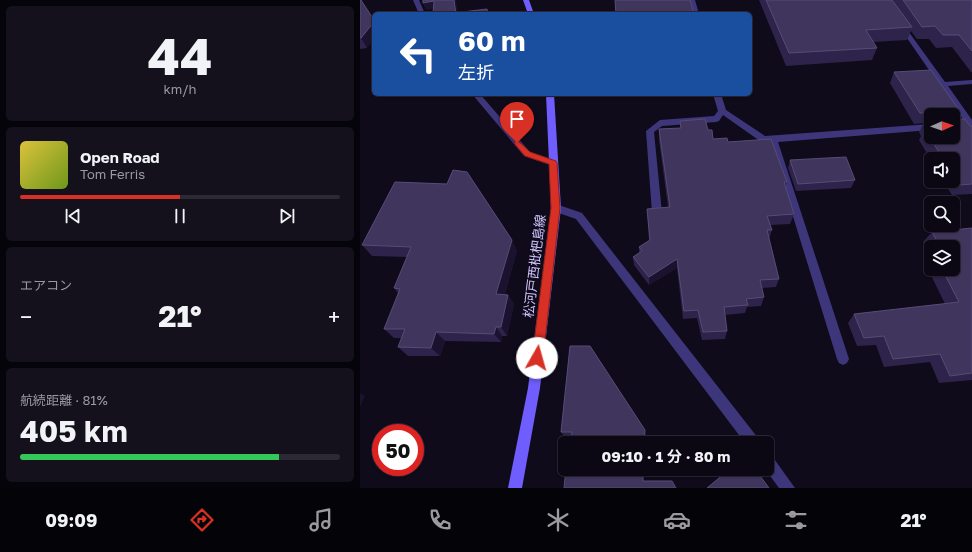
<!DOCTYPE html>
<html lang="ja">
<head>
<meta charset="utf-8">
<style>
	:root { --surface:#0b0814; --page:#14111d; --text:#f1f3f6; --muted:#9a9aa0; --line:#2b2934; --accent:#d93025 }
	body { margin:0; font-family:"Golos Text","Noto Sans JP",sans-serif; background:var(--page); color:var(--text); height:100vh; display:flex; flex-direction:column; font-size:15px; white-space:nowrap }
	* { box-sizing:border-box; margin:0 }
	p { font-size:13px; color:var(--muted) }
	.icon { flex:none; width:22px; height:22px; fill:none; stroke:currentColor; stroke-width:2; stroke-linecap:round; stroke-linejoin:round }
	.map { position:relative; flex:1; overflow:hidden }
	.side { display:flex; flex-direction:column; gap:6px; padding:6px; background:#06040b; width:360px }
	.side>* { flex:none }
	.banner { position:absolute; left:12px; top:12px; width:380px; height:84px; border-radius:6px; box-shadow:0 1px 3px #0004,0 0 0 1px var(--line); background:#1a4fa0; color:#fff; overflow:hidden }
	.needle { width:26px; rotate:88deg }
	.controls { position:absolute; left:564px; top:108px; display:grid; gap:8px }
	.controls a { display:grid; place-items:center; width:36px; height:36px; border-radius:6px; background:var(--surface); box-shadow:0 1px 3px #0004,0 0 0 1px var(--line); font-size:20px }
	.speed { position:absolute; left:12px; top:424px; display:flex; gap:8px; font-size:20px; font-weight:700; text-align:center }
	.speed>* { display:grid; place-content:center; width:52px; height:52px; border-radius:50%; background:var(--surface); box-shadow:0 1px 3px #0004,0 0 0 1px var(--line); line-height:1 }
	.speed .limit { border:6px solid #d22; background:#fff; color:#111 }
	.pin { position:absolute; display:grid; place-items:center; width:34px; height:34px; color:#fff; margin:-41px -17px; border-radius:50% 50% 50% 0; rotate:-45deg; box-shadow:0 0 4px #0007 }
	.pin .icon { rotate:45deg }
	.me { position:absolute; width:44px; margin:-22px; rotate:7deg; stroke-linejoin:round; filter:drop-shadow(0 0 3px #0008) }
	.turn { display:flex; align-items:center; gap:14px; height:84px; padding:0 20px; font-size:18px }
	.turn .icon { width:52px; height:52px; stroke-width:2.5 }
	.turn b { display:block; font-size:28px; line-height:34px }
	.big { font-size:30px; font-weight:700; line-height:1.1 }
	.side .widget { flex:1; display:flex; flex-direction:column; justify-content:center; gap:6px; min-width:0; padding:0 14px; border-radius:6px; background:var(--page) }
	.side .dial { align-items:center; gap:0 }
	.dial b { font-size:52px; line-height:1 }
	.song { display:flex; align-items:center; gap:12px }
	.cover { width:48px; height:48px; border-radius:6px; background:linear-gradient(135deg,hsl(50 70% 55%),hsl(80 70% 35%)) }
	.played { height:4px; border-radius:2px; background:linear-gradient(90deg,var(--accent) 50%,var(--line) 50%) }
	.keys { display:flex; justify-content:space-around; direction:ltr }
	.heat { display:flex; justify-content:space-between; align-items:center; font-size:22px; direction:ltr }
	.charge { height:6px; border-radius:3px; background:linear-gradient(90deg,#34c759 81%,var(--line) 0) }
	.trip { position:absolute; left:198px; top:436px; width:216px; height:40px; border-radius:6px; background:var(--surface); box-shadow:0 1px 3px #0004,0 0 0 1px var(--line); font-weight:700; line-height:40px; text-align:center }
	.tab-bar { display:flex; height:64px; justify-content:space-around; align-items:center; background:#040308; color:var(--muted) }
	.tab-bar .icon { width:28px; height:28px }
	.tab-bar .selected { color:var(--accent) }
	.tab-bar b { font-size:18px; color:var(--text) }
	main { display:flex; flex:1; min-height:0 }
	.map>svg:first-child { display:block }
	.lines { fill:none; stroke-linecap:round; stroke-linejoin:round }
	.lane { fill:#3e367a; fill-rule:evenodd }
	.street { fill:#3e367a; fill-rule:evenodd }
	.secondary { fill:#6f5efd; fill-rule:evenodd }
	.wall { fill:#2e234a; fill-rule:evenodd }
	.shaded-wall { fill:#1a122f }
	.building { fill:#40355d; stroke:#564c76 }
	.route { fill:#d93025; stroke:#8d1f18 }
	.labels { text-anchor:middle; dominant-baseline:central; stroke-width:4; stroke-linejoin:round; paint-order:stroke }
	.street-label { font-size:13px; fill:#d1c6fe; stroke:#0f0b1b }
</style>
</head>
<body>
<main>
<section class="side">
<div class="widget dial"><b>44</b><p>km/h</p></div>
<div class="widget">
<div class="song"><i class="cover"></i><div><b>Open Road</b><p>Tom Ferris</p></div></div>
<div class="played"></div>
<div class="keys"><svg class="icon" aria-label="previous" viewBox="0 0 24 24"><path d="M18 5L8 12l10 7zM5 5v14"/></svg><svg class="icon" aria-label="pause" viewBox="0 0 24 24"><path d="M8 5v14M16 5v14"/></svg><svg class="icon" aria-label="next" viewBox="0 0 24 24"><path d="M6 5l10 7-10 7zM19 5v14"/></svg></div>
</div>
<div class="widget"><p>エアコン</p>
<div class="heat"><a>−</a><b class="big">21°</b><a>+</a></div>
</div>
<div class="widget"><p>航続距離 · 81%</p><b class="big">405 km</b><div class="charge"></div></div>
</section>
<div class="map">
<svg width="612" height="488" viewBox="0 0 612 488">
	<rect width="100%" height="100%" fill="#0f0b1b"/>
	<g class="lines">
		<path class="lane" d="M329,0H335L339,14H333Z
			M539,24H543L585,82L612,80V84L588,86L612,120V129L609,128L538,25Z
			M353,94H361L366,110L405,136L571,124V130L418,142L489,359L487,363L483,365L479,363L477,359L410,142L400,141L363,115L359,121L356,122L302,126L294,132L302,213L297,217L292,213L286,131L300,120L354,116L358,111Z"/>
		<path class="street" d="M53,0H59L65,14H59Z
			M112,94H120L170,152L196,161L197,163L196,165L193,166L164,156Z
			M196,204L222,213L398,438L399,443H385L216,219L193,211L191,208Z
			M407,454L412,456L435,488H419L405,469H407Z"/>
		<path class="secondary" d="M163,0H169L174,14H168Z
			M186,94H194L201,208L180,388L162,488H148L168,388L191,208Z"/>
	</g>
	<path class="wall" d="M0,0L7,48L0,49Z
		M399,0H612V72H611L592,47L576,48L569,39H557L551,31L547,40L513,42L517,48L512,60L426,66Z
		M534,72L599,119L610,126H612V194L592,195L583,181H593V159H571V160L559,140L561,136L559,132L564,123L554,124L530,83ZM571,115H593L571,137Z
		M320,121L348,130L353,139L368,142L427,182L425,187L434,214L430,224L410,225L412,230L409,239L419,279L416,287L402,288L404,297L401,306L387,307L385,313L365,315L367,331L365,339L342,340L337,318L323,319L317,268L289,285L274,265L273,257L279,253V247L289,241L287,209L308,207L299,140V129L320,128Z
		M430,160L495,180L491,188L436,191L428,168Z
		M612,228V380L579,383L570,362L524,367L516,345L497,346L488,323L494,314L585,304L568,269L571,265V269H593V247H571V257L563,242L572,232Z
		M2,245L157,250L145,294L148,295L154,304L147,336H142L141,342L85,341L80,356H48L38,347L42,338H34L24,329L38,293L34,288L47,257L12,256Z
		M210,346L286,435L285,443H210L211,436L205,437L201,432Z"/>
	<path class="shaded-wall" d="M94,0H96L98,14H96Z
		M74,1L77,8L66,10L63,3Z
		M14,22V40L7,48L1,38Z
		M134,94H155L135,97Z
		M152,240L157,250L142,304L136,294Z
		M317,259V268L289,285V277Z
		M148,295L154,304L147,336L141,327Z
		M136,327L142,336L141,342L134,334Z
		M76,332L85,341L80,356L71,348Z
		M0,393L5,396L0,407Z
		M285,430L286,435L285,443H284Z
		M283,469H284L283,484Z"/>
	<path class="building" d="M0,0H1L14,20V22L1,38H0Z
		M63,0H94L96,14H73L74,1L63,3Z
		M255,0H330L334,14H256Z
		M406,0H532L552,27L506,30L517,48L429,53Z
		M543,0H612V51L599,35H583L575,26L562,27Z
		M127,9L128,14H102V12Z
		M571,70L599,110V119H605L610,126H612V184L599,185L593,175V159H583L565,129H569L565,122L571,121V137H593V115H578V112L560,113L534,72Z
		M345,119L348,130H352L353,139L367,138L368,142L411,139L427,182H424L434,214L407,216L412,230H407L419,279L400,280L404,297L386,299L388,305L364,307L367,331L343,332L338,310L324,311L317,259L289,277L273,257L282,251L279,247L290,240L287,209L310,207L299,129L321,128L320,121Z
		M486,157L495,180L438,184L430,160Z
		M93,170L107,172L152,240L136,294L148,295L141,327H136L134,334L76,332L71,348L38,347L45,329H24L40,289L34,288L51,247L2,245L35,182L87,184Z
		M612,228V373L590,376L580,354L533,359L524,336L504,338L494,314L599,302L582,269H593V247H580L572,232Z
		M210,346H230L285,430L284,443H210L212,432H201Z
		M206,469H283V481H312L316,488H204Z
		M370,469H395L409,488H347Z"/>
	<path class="route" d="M157,140L170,152L196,161L197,163L200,208L183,358L181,362L177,363L174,362L172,358L191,208L189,164L165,156L154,143Z"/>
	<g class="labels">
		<g class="street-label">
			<text transform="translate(174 266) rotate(-83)">松河戸西枇杷島線</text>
		</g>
	</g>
</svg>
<div class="controls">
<a><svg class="needle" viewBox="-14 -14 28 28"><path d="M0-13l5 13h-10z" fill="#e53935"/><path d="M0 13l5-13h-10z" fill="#9a9aa0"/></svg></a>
<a><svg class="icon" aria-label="sound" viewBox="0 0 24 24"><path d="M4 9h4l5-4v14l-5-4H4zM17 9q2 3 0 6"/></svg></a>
<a><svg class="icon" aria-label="search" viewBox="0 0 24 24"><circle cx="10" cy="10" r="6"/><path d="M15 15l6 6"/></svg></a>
<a><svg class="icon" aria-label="layers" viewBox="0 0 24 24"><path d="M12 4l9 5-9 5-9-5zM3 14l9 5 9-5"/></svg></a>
</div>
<div class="speed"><div class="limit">50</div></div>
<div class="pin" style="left:157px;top:143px;background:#d93025"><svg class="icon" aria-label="arrive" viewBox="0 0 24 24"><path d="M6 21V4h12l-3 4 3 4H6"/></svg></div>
<svg class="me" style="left:177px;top:358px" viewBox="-20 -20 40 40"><circle r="19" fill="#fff"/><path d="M0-13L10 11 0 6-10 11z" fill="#d93025"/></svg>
<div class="trip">09:10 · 1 分 · 80 m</div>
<div class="banner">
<div class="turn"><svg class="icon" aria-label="left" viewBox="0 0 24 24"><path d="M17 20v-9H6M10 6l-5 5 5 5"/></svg><div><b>60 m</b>左折</div></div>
</div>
</div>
</main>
<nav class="tab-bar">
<b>09:09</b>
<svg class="icon selected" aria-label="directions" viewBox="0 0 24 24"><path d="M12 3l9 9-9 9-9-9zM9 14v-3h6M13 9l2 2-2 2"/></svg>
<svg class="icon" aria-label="music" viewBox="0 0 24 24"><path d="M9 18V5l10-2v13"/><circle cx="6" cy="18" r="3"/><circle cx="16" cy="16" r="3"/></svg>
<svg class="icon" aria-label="phone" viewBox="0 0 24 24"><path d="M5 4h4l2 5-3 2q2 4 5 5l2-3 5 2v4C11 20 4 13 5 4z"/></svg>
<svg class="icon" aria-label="climate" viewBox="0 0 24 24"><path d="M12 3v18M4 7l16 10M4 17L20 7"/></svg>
<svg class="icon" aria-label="car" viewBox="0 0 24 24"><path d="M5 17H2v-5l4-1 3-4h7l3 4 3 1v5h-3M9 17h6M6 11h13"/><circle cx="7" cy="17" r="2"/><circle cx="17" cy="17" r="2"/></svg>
<svg class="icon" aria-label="filters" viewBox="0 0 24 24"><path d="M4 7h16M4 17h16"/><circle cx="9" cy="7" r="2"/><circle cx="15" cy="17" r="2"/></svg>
<b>21°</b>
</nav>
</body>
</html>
